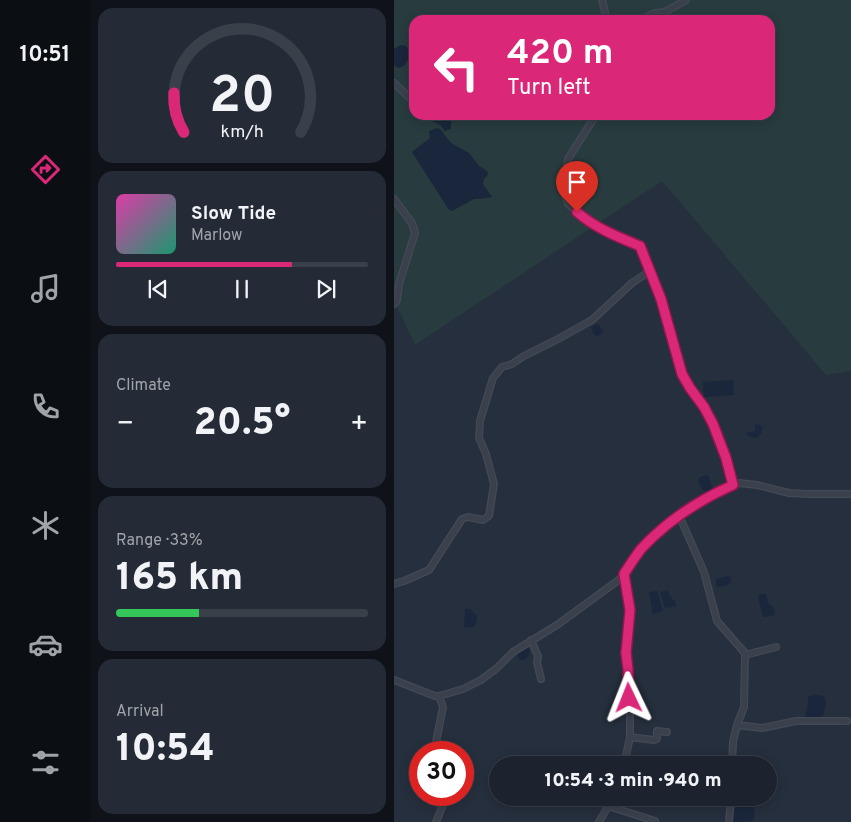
<!DOCTYPE html>
<html lang="en">
<head>
<meta charset="utf-8">
<style>
	:root { --surface:#1c232e; --page:#252b36; --text:#f1f3f6; --muted:#a0a4aa; --line:#3a404a; --accent:#db2777 }
	body { margin:0; font-family:Overpass,sans-serif; background:var(--page); color:var(--text); height:100vh; display:flex; flex-direction:column; font-size:19px; white-space:nowrap }
	* { box-sizing:border-box; margin:0 }
	p { font-size:16px; color:var(--muted) }
	.icon { flex:none; width:28px; height:28px; fill:none; stroke:currentColor; stroke-width:2; stroke-linecap:round; stroke-linejoin:round }
	.map { position:relative; flex:1; overflow:hidden }
	.drawer { display:flex; flex-direction:column; gap:8px; padding:8px; background:#0f1319; width:304px }
	.drawer>* { flex:none }
	.guide { position:absolute; left:15px; top:15px; width:366px; height:105px; border-radius:15px; box-shadow:0 2px 12px #0003,0 0 0 1px var(--line); background:#db2777; color:#fff; overflow:hidden }
	.speed { position:absolute; left:15px; top:741px; display:flex; gap:10px; font-size:25px; font-weight:700; text-align:center }
	.speed>* { display:grid; place-content:center; width:65px; height:65px; border-radius:50%; background:var(--surface); box-shadow:0 2px 12px #0003,0 0 0 1px var(--line); line-height:1 }
	.speed .limit { border:8px solid #d22; background:#fff; color:#111 }
	.pin { position:absolute; display:grid; place-items:center; width:42px; height:42px; color:#fff; margin:-51px -21px; border-radius:50% 50% 50% 0; rotate:-45deg; box-shadow:0 0 5px #0007 }
	.pin .icon { rotate:45deg }
	.me { position:absolute; width:55px; margin:-28px; rotate:358deg; stroke-linejoin:round; filter:drop-shadow(0 0 4px #0008) }
	.turn { display:flex; align-items:center; gap:18px; height:105px; padding:0 15px; font-size:22px }
	.turn .icon { width:65px; height:65px; stroke-width:2.5 }
	.turn b { display:block; font-size:35px; line-height:42px }
	.big { font-size:38px; font-weight:800; line-height:1.1 }
	.drawer .widget { flex:1; display:flex; flex-direction:column; justify-content:center; gap:8px; min-width:0; padding:0 18px; border-radius:15px; background:var(--page) }
	.drawer .dial { align-items:center; gap:0 }
	.dial svg { height:130px; overflow:visible; fill:none; stroke:var(--line); stroke-width:7; stroke-linecap:round; text-anchor:middle }
	.dial text { fill:var(--text); stroke:none }
	.song { display:flex; align-items:center; gap:15px }
	.cover { width:60px; height:60px; border-radius:8px; background:linear-gradient(135deg,hsl(320 70% 55%),hsl(160 70% 35%)) }
	.played { height:5px; border-radius:2px; background:linear-gradient(90deg,var(--accent) 70%,var(--line) 70%) }
	.keys { display:flex; justify-content:space-around; direction:ltr }
	.heat { display:flex; justify-content:space-between; align-items:center; font-size:28px; direction:ltr }
	.charge { height:8px; border-radius:4px; background:linear-gradient(90deg,#34c759 33%,var(--line) 0) }
	.trip { position:absolute; left:95px; top:756px; width:288px; height:50px; border-radius:25px; background:var(--surface); box-shadow:0 2px 12px #0003,0 0 0 1px var(--line); font-weight:800; line-height:50px; text-align:center }
	main { display:flex; flex:1; min-height:0 }
	.dock { display:flex; flex-direction:column; width:90px; justify-content:space-around; align-items:center; background:#0b0e12; color:var(--muted) }
	.dock .icon { width:35px; height:35px }
	.dock .on { color:var(--accent) }
	.dock b { font-size:22px; color:var(--text) }
	.map>svg:first-child { display:block }
	.green { fill:#283b3e; fill-rule:evenodd }
	.water { fill:#1a263b }
	.lines { fill:none; stroke-linecap:round; stroke-linejoin:round }
	.minor-casing { stroke:#434a56; stroke-width:8 }
	.minor { stroke:#3a414d; stroke-width:5.5 }
	.route-casing { stroke:#8e194d; stroke-width:12 }
	.route { stroke:#db2777; stroke-width:9 }
</style>
</head>
<body>
<main>
<nav class="dock">
<b>10:51</b>
<svg class="icon on" aria-label="directions" viewBox="0 0 24 24"><path d="M12 3l9 9-9 9-9-9zM9 14v-3h6M13 9l2 2-2 2"/></svg>
<svg class="icon" aria-label="music" viewBox="0 0 24 24"><path d="M9 18V5l10-2v13"/><circle cx="6" cy="18" r="3"/><circle cx="16" cy="16" r="3"/></svg>
<svg class="icon" aria-label="phone" viewBox="0 0 24 24"><path d="M5 4h4l2 5-3 2q2 4 5 5l2-3 5 2v4C11 20 4 13 5 4z"/></svg>
<svg class="icon" aria-label="climate" viewBox="0 0 24 24"><path d="M12 3v18M4 7l16 10M4 17L20 7"/></svg>
<svg class="icon" aria-label="car" viewBox="0 0 24 24"><path d="M5 17H2v-5l4-1 3-4h7l3 4 3 1v5h-3M9 17h6M6 11h13"/><circle cx="7" cy="17" r="2"/><circle cx="17" cy="17" r="2"/></svg>
<svg class="icon" aria-label="filters" viewBox="0 0 24 24"><path d="M4 7h16M4 17h16"/><circle cx="9" cy="7" r="2"/><circle cx="15" cy="17" r="2"/></svg>
</nav>
<section class="drawer">
<div class="widget dial"><svg viewBox="0 0 100 80">
<path d="M14 69A42 42 0 1 1 86 69"/>
<path d="M14 69A42 42 0 0 1 8 45" stroke="#db2777"/>
<text x="50" y="56" font-size="32" font-weight="700">20</text>
<text x="50" y="72" font-size="11">km/h</text>
</svg></div>
<div class="widget">
<div class="song"><i class="cover"></i><div><b>Slow Tide</b><p>Marlow</p></div></div>
<div class="played"></div>
<div class="keys"><svg class="icon" aria-label="previous" viewBox="0 0 24 24"><path d="M18 5L8 12l10 7zM5 5v14"/></svg><svg class="icon" aria-label="pause" viewBox="0 0 24 24"><path d="M8 5v14M16 5v14"/></svg><svg class="icon" aria-label="next" viewBox="0 0 24 24"><path d="M6 5l10 7-10 7zM19 5v14"/></svg></div>
</div>
<div class="widget"><p>Climate</p>
<div class="heat"><a>−</a><b class="big">20.5°</b><a>+</a></div>
</div>
<div class="widget"><p>Range · 33%</p><b class="big">165 km</b><div class="charge"></div></div>
<div class="widget"><p>Arrival</p><b class="big">10:54</b></div>
</section>
<div class="map">
<svg width="458" height="822" viewBox="0 0 458 822">
	<rect width="100%" height="100%" fill="#262f3d"/>
	<path class="green" d="M2,0H457V371L432,375L268,181L21,345L0,300V1ZM20,20H376V115H20Z"/>
	<path class="water" d="M7,45L12,46L19,56L17,61H13L10,66L4,68L0,65V49Z
		M37,115H57V129L51,131L46,125L38,121Z
		M43,128L46,129L57,143L75,153L85,166L93,171L94,174L90,179L89,184L98,197L85,199H80L58,211L55,210L18,152L36,138L35,131Z
		M203,324L206,326L209,332L208,334L204,336L200,335L197,327Z
		M339,380L340,395L310,397L309,382Z
		M361,424L368,426L367,434L363,438L356,437L352,433L361,431Z
		M314,475L318,487L317,491L313,493L308,489L304,480L306,477Z
		M334,576L337,577V582L332,586L323,587L321,579Z
		M263,591L269,611L259,614L255,592Z
		M274,591L277,598L281,601L282,606L271,608L266,592Z
		M366,594H372L374,603C379,606 380,609 381,614V615L370,617H369L364,597Z
		M71,609H76L83,616L82,624C79,628 75,628 70,627Z
		M133,648L136,649L135,656L130,660H126L124,658V653Z
		M421,695L430,696L432,702L429,717L417,719L411,718C412,710 415,706 414,697Z
		M354,803L358,804C361,810 362,815 358,821L338,822C339,809 339,805 354,803Z"/>
	<g class="lines">
		<defs>
			<path id="minor" d="M208,0L213,20
				M249,20L250,18L260,13L271,12L292,0
				M0,83L20,102
				M202,115L174,159L170,191L174,204L192,220L216,233L246,246L267,299L287,374L315,415L319,425L332,458L339,485
				M0,199L18,223L21,233L5,284L3,300L0,304
				M285,515L310,572L323,621L350,652L351,655L350,707L343,725L339,742L338,765
				M230,574L236,610L232,653L234,669L236,713V737L230,765
				M0,584L10,581L35,570L68,519L74,517L89,520L95,516L100,484L92,454L85,438L86,421L99,378L108,367L118,364L130,356L164,339L198,320L238,283L256,271
				M137,640L144,656L143,662L147,679
				M351,655L382,647
				M0,680L41,696H45L69,689L87,680L103,668L119,652L163,625L226,579L247,550L278,521L315,495L339,485L345,483L363,485L395,493L414,494H458
				M343,725L368,728L402,721H453
				M236,737L260,740L263,739V731L273,732
				M40,752L49,707L45,696
				M214,806L261,821
				M42,822L53,795
				M205,822L219,798
				M335,822L337,798"/>
		</defs>
		<use href="#minor" class="minor-casing"/>
		<use href="#minor" class="minor"/>
	</g>
	<g class="lines">
		<defs>
			<path id="route" d="M183,212C201,228 224,237 246,246L267,299L288,374L296,388L310,407L319,424L332,458L339,485C305,500 273,521 247,549C241,557 235,566 230,574L236,610L232,653L234,669L235,698"/>
		</defs>
		<use href="#route" class="route-casing"/>
		<use href="#route" class="route"/>
	</g>
</svg>
<div class="speed"><div class="limit">30</div></div>
<div class="pin" style="left:183px;top:212px;background:#d93025"><svg class="icon" aria-label="arrive" viewBox="0 0 24 24"><path d="M6 21V4h12l-3 4 3 4H6"/></svg></div>
<svg class="me" style="left:235px;top:698px" viewBox="-20 -20 40 40"><path d="M0-17L14 15 0 8-14 15z" fill="#db2777" stroke="#fff" stroke-width="4"/></svg>
<div class="trip">10:54 · 3 min · 940 m</div>
<div class="guide">
<div class="turn"><svg class="icon" aria-label="left" viewBox="0 0 24 24"><path d="M17 20v-9H6M10 6l-5 5 5 5"/></svg><div><b>420 m</b>Turn left</div></div>
</div>
</div>
</main>
</body>
</html>
